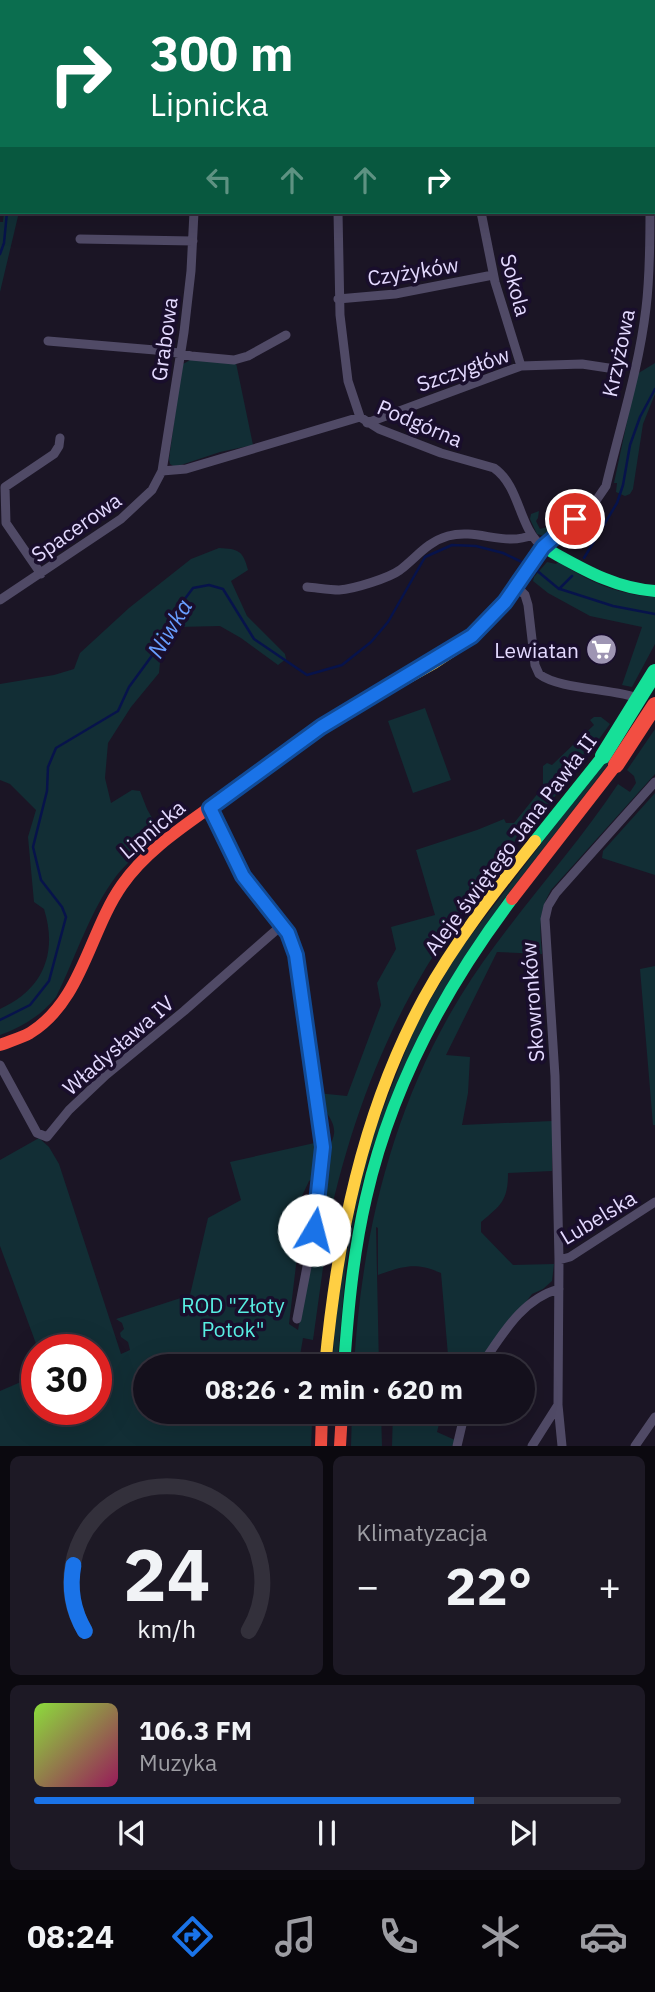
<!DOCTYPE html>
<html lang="pl">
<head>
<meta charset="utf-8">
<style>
	:root { --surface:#14101c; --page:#1d1925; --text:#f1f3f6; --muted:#9d9da3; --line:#33303b; --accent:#1a73e8 }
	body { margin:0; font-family:"IBM Plex Sans",sans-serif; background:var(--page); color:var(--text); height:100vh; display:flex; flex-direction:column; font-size:26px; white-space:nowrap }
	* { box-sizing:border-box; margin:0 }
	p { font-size:23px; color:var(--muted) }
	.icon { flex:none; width:38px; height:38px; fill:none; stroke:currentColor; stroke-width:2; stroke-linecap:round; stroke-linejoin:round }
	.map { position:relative; height:1446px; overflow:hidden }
	.panel { display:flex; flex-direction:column; gap:10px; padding:10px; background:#0b090f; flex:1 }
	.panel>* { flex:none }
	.guide { position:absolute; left:0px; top:0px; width:656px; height:214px; box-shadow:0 7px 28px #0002,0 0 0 2px var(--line); background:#0b6e4f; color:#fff; overflow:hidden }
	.speed { position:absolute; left:21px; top:1334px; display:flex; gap:14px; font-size:35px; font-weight:700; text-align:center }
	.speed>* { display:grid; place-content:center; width:91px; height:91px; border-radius:50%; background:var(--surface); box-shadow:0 7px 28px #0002,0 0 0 2px var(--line); line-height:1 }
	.speed .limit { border:10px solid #d22; background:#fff; color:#111 }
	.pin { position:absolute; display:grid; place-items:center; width:60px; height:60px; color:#fff; margin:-30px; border:4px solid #fff; border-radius:50%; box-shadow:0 2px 7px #0007 }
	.me { position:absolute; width:77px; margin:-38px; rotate:8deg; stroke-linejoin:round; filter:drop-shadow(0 0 5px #0008) }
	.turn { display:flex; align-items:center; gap:24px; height:147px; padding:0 35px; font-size:32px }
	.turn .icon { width:91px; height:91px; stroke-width:2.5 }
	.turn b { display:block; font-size:49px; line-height:60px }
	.lanes { display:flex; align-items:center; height:66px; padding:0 35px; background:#0003; justify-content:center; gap:35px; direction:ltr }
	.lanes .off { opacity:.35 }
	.big { font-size:52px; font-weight:700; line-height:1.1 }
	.panel .tile { flex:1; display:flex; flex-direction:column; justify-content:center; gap:10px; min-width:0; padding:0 24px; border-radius:10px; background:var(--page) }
	.panel .dial { align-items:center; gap:0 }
	.dial svg { height:182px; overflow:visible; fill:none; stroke:var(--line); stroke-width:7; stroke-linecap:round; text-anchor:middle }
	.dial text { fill:var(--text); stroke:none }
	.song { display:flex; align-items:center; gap:21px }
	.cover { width:84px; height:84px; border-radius:10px; background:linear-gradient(135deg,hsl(90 70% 55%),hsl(330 70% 35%)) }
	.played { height:7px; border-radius:4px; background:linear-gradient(90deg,var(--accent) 75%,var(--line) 75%) }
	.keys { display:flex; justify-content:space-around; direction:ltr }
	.heat { display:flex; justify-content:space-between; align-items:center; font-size:38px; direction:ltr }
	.panel .tiles { flex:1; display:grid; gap:10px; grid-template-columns:1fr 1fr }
	.tile:last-child { grid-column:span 2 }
	.trip { position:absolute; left:133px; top:1354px; width:402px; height:70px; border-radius:35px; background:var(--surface); box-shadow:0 7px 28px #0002,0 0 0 2px var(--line); font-weight:700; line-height:70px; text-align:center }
	.tabs { display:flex; height:112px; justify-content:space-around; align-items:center; background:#08060b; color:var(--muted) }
	.tabs .icon { width:49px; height:49px }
	.tabs .active { color:var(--accent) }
	.tabs b { font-size:32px; color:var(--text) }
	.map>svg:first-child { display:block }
	.green { fill:#122e35 }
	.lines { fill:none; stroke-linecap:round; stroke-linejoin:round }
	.stream { stroke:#07134b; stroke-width:2.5 }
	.street { stroke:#504a66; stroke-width:9 }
	.fast { stroke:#16e098; stroke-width:12 }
	.slow { stroke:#ffcf43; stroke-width:12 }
	.jam { stroke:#f24e42; stroke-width:12 }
	.fast-bridge { stroke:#16e098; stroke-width:16 }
	.jam-bridge { stroke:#f24e42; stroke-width:16 }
	.route-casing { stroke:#114b97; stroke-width:18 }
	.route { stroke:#1a73e8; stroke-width:12 }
	.labels { text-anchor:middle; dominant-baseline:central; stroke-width:7; stroke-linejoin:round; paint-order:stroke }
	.street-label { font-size:21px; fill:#e4daff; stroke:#190e2c }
	.poi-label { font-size:21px; fill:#e4daff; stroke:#190e2c; text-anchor:end }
	.park-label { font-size:21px; fill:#58ede2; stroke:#190e2c }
	.water-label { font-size:23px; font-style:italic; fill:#689eff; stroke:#190e2c }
</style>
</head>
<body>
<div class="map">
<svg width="655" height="1446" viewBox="0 0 655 1446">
	<rect width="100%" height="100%" fill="#1b1525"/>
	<path class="green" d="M4,212H19L0,292V222H3Z
		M192,359L236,363L253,445L220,452L175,467L170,464L169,459L181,371L183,364Z
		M655,363V394L643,424L633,489L630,494L625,496L616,492L617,483H614L637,374Z
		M539,511L538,518L536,521L540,529L547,527L555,521V529L544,536L537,534L530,519L531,514Z
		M219,548C238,549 243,550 248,570L231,581L247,616L285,654L286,659L278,665L241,638L220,626L177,627L161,652L159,673L131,707L108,743L105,778L111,803L132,790L140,791L147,809L161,834C146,847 130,859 117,875C90,910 76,957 56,997C42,1015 22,1027 0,1035V1009C43,990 58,953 44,909L34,902L28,837L36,810L10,784L0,780V684L54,675L74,669L80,653L129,608L191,559Z
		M547,562L556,564L558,562C589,581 617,595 655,597V644L632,687L622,685L642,627L590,616L548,593L533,581L534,577Z
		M425,708L451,780L413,793L388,721Z
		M594,717H601L610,724L575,772L562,768L554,776L564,785C530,828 493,870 461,915C389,1014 350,1119 325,1238L327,1239L313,1340L303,1338L298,1367H145V1412H287V1422L312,1424L311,1446H0V1391L37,1375V1409H96V1349H38L0,1246V1160L39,1138L49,1147L59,1164L121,1354L130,1350L128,1342L121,1337L120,1333L124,1329L122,1323L116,1319L190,1295L208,1218L241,1200L230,1162L319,1142L318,1175L309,1181L302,1196L304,1198L289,1324L298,1330L318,1227L328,1159L326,1147L331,1143C342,1122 321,1112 317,1093L347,1096L381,1005L377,983L396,949L391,927L435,915L416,850L477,830L504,819L506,823H514L543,787V766L547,763L552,765L594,725L590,720Z
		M655,729V774L551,890C538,912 540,930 542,954L497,952L446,1055L470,1057L468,1093L462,1125L552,1121V1171L508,1173C508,1201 501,1205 481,1222V1232L513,1265L554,1264L552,1281L543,1289L532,1294L477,1367H449L441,1273C415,1262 404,1266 378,1275V1228L376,1227L379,1367H354C361,1238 392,1108 460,997C506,922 569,858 618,784L630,792L636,783L634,776L627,770Z
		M607,758L611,761L501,903L370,1152L356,1209L346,1265L337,1367H332L337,1304L365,1155L416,1024L459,951Z
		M655,793V875L602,858L603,851Z
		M655,966V1125H653L640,969Z
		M352,1412H381L382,1446H351Z
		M393,1412H442L437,1432L455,1440L452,1446H392Z"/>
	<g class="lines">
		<path class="stream" d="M0,254L4,243L7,212
			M584,558L617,503L623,485L630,445L640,417L655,389
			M535,569L559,589L572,576
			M560,589L613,606L655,614
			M0,1020L30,1005L49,981L66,917L62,907L41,880L33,847L47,791L48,767L56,748L118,711L129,687L162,642L181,604L193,588L209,585L223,589L254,639L307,675L342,665L371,642L388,622L425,557L452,545L476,546L503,553L526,564"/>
		<path class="street" d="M40,0V2
			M311,0L312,2
			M446,0V2
			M605,0L606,2
			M372,2L377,0
			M0,143H2
			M338,212L340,315L348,381L360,417L379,429L441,453L494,468C521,487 518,528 543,547L593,505L606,486C620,427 639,368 646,308C650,276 650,244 650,212
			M481,212L495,282L521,366
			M80,239L193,241
			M338,299L395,294L493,275
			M48,341L167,351L191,356L234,360L248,356L286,335
			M367,423L521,366L582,364L615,369
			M162,471L186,469L360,417
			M41,574L6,523L5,487L54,454L59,446L60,438
			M307,587C318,588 329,590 339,590C354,589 389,578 400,570C417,557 427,542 448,536C477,528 505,547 532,535
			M517,587L525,595L528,605L535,665L539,674C560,690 613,688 641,699
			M0,600L121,519L152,490L162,471L184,332L191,271L194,212
			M210,808L243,875L288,933L296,955L323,1147L314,1230L297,1319
			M0,1065L37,1133L47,1137L69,1110L106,1075L184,1011L282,925
			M559,1260L570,1257L655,1202
			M480,1367C501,1337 521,1299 559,1289
			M457,1446L465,1412
			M532,1446L558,1405
			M562,1446L558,1405L559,1260L555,1076L545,919L548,906L556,893L655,782
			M635,1446L655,1417"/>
		<path class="fast" d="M166,2L170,0
			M0,69L2,68
			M532,564L543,547C580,567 612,588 655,591
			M535,841L603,756
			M344,1367C348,1310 353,1254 366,1198C391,1087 444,989 512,899"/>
		<path class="slow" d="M231,792L332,720L434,663L467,641L500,610L532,564
			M325,1367C337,1239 362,1113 424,998C455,942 495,891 535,841"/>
		<path class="jam" d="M512,899L616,765
			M0,1045C10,1041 21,1038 30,1033C82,1001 89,932 122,885C149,846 194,820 231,792
			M321,1446L322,1412
			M340,1446L342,1412"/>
		<path class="fast-bridge" d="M603,756L655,672"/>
		<path class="jam-bridge" d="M616,765L655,705"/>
	</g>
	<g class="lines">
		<defs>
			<path id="route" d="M314,1230L323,1147L296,955L288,933L243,876L210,808L321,727L472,636L505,602L543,547L575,519"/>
		</defs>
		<use href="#route" class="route-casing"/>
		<use href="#route" class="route"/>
	</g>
	<defs>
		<symbol id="supermarket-disc" viewBox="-11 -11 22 22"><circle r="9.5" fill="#9e95b3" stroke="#190e2c"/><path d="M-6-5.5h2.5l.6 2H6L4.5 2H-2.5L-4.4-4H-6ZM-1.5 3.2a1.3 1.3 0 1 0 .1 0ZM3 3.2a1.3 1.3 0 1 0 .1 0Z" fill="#fff"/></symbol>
	</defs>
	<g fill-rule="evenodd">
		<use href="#supermarket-disc" x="584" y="632" width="35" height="35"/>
	</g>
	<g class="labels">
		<g class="street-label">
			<text transform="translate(413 271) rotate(-9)">Czyżyków</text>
			<text transform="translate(516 285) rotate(75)">Sokola</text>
			<text transform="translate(164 339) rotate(-82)">Grabowa</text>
			<text transform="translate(618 353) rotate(-78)">Krzyżowa</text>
			<text transform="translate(463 369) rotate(-19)">Szczygłów</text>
			<text transform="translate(420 423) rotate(23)">Podgórna</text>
			<text transform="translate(76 527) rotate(-35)">Spacerowa</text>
			<text transform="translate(152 829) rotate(-40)">Lipnicka</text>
			<text transform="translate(510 844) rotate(-53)">Aleje świętego Jana Pawła II</text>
			<text transform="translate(532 1002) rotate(-94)">Skowronków</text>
			<text transform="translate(118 1045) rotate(-41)">Władysława IV</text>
			<text transform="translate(598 1217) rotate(-31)">Lubelska</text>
		</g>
		<g class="poi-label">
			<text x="579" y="650">Lewiatan</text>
		</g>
		<g class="park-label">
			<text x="233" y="1305">ROD "Złoty<tspan x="233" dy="24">Potok"</tspan></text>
		</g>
		<g class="water-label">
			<text transform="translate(169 628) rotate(-59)">Niwka</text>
		</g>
	</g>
</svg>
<div class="speed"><div class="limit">30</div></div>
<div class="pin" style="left:575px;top:519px;background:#d93025"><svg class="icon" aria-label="arrive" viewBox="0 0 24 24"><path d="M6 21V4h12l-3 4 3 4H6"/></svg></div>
<svg class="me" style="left:314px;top:1230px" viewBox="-20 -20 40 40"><circle r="19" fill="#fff"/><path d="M0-13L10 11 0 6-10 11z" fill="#1a73e8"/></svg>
<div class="trip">08:26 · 2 min · 620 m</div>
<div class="guide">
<div class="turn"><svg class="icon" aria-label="right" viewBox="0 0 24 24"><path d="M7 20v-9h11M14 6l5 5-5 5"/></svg><div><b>300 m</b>Lipnicka</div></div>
<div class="lanes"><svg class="icon off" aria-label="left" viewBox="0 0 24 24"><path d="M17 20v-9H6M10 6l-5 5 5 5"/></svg><svg class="icon off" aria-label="ahead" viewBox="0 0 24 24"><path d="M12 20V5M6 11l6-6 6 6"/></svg><svg class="icon off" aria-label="ahead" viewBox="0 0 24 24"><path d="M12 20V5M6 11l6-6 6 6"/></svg><svg class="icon" aria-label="right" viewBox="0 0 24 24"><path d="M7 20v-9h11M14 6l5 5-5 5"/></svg></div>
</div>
</div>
<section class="panel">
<div class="tiles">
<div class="tile dial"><svg viewBox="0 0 100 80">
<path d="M14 69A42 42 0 1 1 86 69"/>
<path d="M14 69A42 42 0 0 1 9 40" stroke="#1a73e8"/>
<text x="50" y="56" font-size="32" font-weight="700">24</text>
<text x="50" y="72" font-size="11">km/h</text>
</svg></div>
<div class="tile"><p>Klimatyzacja</p>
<div class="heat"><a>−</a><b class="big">22°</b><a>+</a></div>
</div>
<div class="tile">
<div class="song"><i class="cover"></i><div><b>106.3 FM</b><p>Muzyka</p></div></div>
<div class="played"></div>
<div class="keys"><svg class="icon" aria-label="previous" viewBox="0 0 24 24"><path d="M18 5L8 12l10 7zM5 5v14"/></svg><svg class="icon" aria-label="pause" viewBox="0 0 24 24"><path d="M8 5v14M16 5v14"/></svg><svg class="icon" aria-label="next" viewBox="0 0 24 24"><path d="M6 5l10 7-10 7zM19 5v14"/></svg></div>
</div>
</div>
</section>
<nav class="tabs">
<b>08:24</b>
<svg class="icon active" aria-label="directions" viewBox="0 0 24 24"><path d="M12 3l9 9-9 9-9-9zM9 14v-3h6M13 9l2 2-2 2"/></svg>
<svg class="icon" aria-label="music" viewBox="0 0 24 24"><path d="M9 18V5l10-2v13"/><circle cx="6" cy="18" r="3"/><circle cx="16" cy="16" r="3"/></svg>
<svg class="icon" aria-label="phone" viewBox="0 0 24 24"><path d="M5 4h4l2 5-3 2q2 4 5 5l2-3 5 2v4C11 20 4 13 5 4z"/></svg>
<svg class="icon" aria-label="climate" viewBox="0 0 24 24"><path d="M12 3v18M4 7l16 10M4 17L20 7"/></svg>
<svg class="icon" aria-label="car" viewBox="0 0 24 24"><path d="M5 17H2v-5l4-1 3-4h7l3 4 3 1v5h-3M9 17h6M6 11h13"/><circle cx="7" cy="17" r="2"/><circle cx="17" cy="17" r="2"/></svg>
</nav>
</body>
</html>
